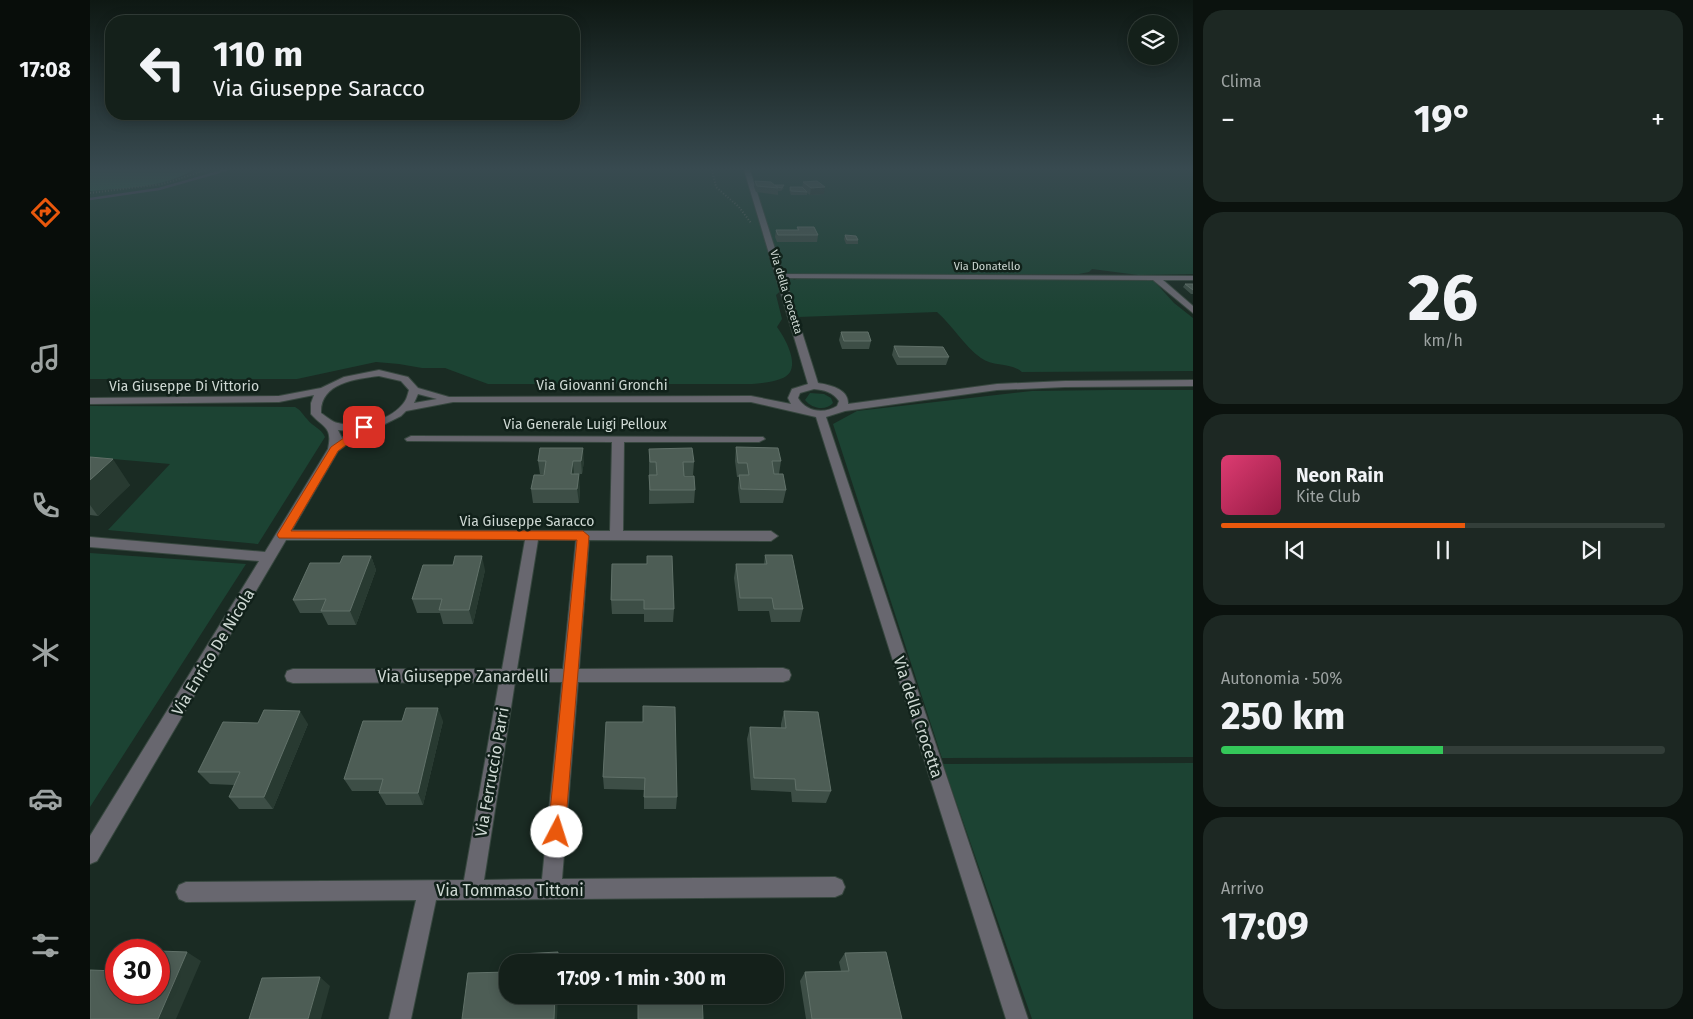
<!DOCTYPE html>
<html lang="it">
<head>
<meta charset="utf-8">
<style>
	:root { --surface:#14201a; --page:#1d2823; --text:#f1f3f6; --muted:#9da3a2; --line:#333e39; --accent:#ea580c }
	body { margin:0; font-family:"Fira Sans",sans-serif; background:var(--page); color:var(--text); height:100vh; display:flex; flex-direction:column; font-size:19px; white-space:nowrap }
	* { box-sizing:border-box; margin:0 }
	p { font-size:16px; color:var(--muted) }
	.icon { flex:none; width:28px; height:28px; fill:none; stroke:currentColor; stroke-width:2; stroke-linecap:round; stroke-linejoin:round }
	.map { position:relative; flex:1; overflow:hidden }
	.drawer { display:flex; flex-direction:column; gap:10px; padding:10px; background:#0b120e; width:500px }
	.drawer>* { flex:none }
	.hud { position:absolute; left:15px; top:15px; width:475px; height:105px; border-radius:20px; box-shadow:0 2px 12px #0003,0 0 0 1px var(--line); background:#14201a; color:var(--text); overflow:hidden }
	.fabs { position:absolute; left:1038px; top:15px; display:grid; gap:10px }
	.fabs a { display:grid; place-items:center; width:50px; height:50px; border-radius:50%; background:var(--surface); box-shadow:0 2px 12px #0003,0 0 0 1px var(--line); font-size:25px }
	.speed { position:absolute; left:15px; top:939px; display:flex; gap:10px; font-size:25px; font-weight:700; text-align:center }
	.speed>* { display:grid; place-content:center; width:65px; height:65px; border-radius:50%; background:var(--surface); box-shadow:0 2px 12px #0003,0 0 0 1px var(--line); line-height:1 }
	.speed .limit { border:8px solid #d22; background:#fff; color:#111 }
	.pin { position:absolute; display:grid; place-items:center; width:42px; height:42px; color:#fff; margin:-21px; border-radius:10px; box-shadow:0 2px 8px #0006 }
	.me { position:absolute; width:55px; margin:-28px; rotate:5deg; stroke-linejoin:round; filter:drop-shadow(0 0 4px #0008) }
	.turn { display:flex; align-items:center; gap:18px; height:105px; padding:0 25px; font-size:22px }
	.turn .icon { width:65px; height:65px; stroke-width:2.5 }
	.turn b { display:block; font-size:35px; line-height:42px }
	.big { font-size:38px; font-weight:700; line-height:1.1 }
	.drawer .card { flex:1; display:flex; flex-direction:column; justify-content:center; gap:8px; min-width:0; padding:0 18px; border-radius:20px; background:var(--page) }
	.drawer .dial { align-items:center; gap:0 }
	.dial b { font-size:65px; line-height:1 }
	.song { display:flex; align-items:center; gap:15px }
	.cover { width:60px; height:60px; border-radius:8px; background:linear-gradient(135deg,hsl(340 70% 55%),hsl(340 70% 35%)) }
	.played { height:5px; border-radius:2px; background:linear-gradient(90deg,var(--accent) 55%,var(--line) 55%) }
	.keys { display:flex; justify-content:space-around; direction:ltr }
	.heat { display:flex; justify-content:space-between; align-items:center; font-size:28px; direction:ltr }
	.charge { height:8px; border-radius:4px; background:linear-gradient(90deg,#34c759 50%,var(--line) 0) }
	.trip { position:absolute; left:409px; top:954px; width:285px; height:50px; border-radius:20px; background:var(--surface); box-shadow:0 2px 12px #0003,0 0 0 1px var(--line); font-weight:700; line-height:50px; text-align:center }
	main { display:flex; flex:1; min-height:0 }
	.tabs { display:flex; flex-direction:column; width:90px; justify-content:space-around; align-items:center; background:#080d0a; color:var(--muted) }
	.tabs .icon { width:35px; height:35px }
	.tabs .current { color:var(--accent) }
	.tabs b { font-size:22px; color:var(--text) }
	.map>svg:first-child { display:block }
	.green { fill:#1c4333 }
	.forest { fill:#2d654d }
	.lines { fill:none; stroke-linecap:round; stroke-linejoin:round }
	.stream { stroke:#4c4861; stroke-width:2.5 }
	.minor-casing { stroke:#37473f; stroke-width:2 }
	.path { stroke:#57655e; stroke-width:2; stroke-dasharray:1 2; stroke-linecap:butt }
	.minor { fill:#68676f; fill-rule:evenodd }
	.wall { fill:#3d4e46 }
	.shaded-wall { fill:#283a31 }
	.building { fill:#4d5d55; stroke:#617169 }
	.route { fill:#ea580c; stroke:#983908 }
	.labels { text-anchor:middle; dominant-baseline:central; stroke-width:5; stroke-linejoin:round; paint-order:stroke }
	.far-street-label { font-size:11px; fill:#cfd9d4; stroke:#11211a }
	.street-label { font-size:14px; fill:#cfd9d4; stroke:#11211a }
	.near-street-label { font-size:16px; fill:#cfd9d4; stroke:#11211a }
</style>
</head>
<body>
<main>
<nav class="tabs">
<b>17:08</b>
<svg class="icon current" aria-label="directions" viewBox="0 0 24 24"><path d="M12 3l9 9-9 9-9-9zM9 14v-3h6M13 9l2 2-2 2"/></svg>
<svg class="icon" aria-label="music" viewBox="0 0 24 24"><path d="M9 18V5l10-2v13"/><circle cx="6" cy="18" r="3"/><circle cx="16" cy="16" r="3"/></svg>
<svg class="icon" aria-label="phone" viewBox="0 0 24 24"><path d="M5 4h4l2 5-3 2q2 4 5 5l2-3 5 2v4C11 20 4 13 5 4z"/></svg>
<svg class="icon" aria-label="climate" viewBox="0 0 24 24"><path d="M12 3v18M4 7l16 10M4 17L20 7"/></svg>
<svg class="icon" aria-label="car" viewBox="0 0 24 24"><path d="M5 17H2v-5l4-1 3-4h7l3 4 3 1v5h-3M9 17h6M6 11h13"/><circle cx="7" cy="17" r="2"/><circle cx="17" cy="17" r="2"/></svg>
<svg class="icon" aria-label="filters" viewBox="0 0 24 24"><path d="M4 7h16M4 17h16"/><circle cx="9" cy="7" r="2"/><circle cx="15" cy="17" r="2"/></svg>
</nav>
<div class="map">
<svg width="1103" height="1019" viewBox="0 0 1103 1019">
	<rect width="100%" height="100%" fill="#1a2b23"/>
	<path class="green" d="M0,170H1103V274L1048,275L1002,269L999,272L989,274H709L703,280L710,278L1064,281L1084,303L1103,318V371L932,372C920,362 903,367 891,358C874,346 863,326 847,312L708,317L697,285L686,295L692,319L687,327C695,338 713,369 693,378C684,382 672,383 662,384H398L355,368H332L309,364L286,362L207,379H0Z
		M1020,390H1103V757L852,758L743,424L767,411L942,391Z
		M720,393L734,394L741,398L743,403C736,411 722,409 715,400Z
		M0,406L205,407C212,411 212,414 217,419C223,427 231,428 235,437L168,544L18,530L80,464L0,457Z
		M0,553L156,564L0,807Z
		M1103,763V1019H942L853,764Z"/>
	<path class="forest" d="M0,170H103C74,188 33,188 0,191Z"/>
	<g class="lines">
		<path class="stream" d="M0,199L69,189L136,170"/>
		<defs>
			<path id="minor" d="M654,170H660L693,274L1103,276V280H1073L1103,306V313L1063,280L695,278L728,383C740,385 759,389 758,404L907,384L975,381L1103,380V386L975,387L907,390L755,411L736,417L938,1019H916L726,417L661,402H363L316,411L311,416L291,426L278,429L248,451L202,530L520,531L522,442L317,441L315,439L321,436L673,437L675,439L669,442H534L533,531H681L688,536L681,541L499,540L489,669L693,668L699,670L701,675L699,680L693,682H488L472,879L745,877L752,880L755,887L752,894L745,897L346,900L321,1019H299L326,900L96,902L89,899L86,892L89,885L96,882L374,880L409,682L203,683L197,681L195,676L197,671L203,669H412L435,540H196L7,861L0,864V836L169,561L0,547V537L175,552L238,449C243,426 233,428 221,414V403L224,395L189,402L0,404V398L189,396L231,388L254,377L289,370L318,377L328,388L359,397L661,396L701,404L698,398L702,389L718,384ZM289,376L311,381L319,390C318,393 317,398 315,401C303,420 268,429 248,423C242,422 236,416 231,413C230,383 265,379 289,376ZM724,389C734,390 743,392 749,401L747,406C734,414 716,412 708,398L710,393ZM328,394L347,399L324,403ZM248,430L261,431L252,438ZM448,540H486L473,669H427ZM425,682H472L452,879L394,880Z"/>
		</defs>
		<use href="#minor" class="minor-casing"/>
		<path class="path" d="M622,170L626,187L649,207L661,223
			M0,193L73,184L116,170"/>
		<use href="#minor" class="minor"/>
	</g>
	<path class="wall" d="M665,181L685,185L694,188L691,191H688V195L666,192L664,187Z
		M713,182L734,194L720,195L717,193V195H701L699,190L700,187H712Z
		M707,227L728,235L727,242H687L685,237L686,230H707Z
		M755,235L768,240V244H756L754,239Z
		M1095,284H1103V294H1101L1093,287Z
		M751,332L781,341L779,349H752L749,340Z
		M804,346L859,357L856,365H807L802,355Z
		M646,447L691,461L689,474L696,490L693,503H650L648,488L649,477H647L645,461Z
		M450,448L494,461L492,474H484L490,488L489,503H443L441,489L454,475V474H450L448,461Z
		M559,449L604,462L603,475H594L605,490L604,503L559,504Z
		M0,457L40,485L8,516L0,515Z
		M675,555L713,609L710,622H681L679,611H648L644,578L646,564H674Z
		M281,556L286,570L266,625H238L232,613H210L203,600L250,563Z
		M522,564L584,609L583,622H554V614H522L521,600Z
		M395,570L383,624H353L350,613H327L322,599Z
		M694,711L741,791L736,803L702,802L701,792L661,790L657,739L660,727L691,728V724Z
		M353,721L333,805H296L289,793L290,791H262L254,779Z
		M516,722L587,797L586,809H554V790L514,789L513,777Z
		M218,724L183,809H149L139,797L144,785L120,784L108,772Z
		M755,953L812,1019H716L710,981L715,972L751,971L749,962Z"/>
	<path class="shaded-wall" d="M735,187L734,194L720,195L721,188Z
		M493,448L494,461L492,474L491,461Z
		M23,459L40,485L8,516L0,505V480Z
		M483,461L484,474H481Z
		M489,474L490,488L489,503L487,489Z
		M281,556L286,570L266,625L260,611Z
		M392,556L395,570L383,624L379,610Z
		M348,708L353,721L333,805L328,793Z
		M210,711L218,724L183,809L174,797Z
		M97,952L111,961L86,1019H68Z
		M468,952L470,961V962H467Z
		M230,977L240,986L231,1019H218Z
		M465,995H468L467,1019H464Z"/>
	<path class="building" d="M665,181L681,182L688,188L667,186Z
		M727,181L735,187L721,188L713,182Z
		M685,185H694L692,188L687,187Z
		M700,187H712L717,192L701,191Z
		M707,227H724L728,235H688L686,230H709Z
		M755,235L766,236L768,240H757Z
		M1095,284H1103V290Z
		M751,332H778L781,341H754Z
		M804,346L853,347L859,357H809Z
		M646,447L688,448L691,461H682L684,474H693L696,490L651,489L649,475H659L657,463H648Z
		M450,448H493L491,461H483L481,474H489L487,489H441L444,475H454L456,461H448Z
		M602,448L604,462H593L594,476H604L605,490H560L559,475H567L566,462H560L559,449Z
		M0,457L23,459L0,480Z
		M675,555H702L713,609H684L682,598H650L646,564H677Z
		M253,556H281L260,611H231L236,599L203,600L220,563H250Z
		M365,556H392L379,610H349L352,599H322L333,565H363Z
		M557,556H582L584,609H554V600H521L522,564H557Z
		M553,706L585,707L587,797H554L555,778L513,777L516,722H553Z
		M316,708H348L328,793H289L293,779H254L273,721H312Z
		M174,710L210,711L174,797H139L150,772H108L133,722L168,723Z
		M694,711L728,712L741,791L706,790L705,779L664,778L660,727L696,728Z
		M69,951L97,952L68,1019H0V970L26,971V992H69Z
		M468,952L467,962H429L430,954Z
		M796,952L812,1019H722L715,972L759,971L755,953Z
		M418,972V995H465L464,1019H372L378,973Z
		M230,977L218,1019H159L172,978Z
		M548,995H612L613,1019H548Z"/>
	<linearGradient id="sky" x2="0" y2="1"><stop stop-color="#0e1813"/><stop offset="0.54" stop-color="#384a50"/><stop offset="1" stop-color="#384a50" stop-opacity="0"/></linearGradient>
	<rect width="1103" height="313" fill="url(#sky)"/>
	<path class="route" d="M274,424L279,427L278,429L248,451L201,531H493L499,536L475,832L473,838L467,840L461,838L458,832L487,540L189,538L187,535L241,447Z"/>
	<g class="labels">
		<g class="far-street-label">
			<text x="897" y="266">Via Donatello</text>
			<text transform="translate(696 292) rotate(73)">Via della Crocetta</text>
		</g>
		<g class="street-label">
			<text x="512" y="385">Via Giovanni Gronchi</text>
			<text x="94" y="386">Via Giuseppe Di Vittorio</text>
			<text x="495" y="424">Via Generale Luigi Pelloux</text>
			<text x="437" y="521">Via Giuseppe Saracco</text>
		</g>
		<g class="near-street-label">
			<text transform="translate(123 652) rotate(-59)">Via Enrico De Nicola</text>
			<text x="373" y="676">Via Giuseppe Zanardelli</text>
			<text transform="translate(828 717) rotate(72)">Via della Crocetta</text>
			<text transform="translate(402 772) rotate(-80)">Via Ferruccio Parri</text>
			<text x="420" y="890">Via Tommaso Tittoni</text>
		</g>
	</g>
</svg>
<div class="fabs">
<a><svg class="icon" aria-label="layers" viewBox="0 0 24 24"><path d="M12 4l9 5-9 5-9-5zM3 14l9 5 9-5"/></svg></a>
</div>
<div class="speed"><div class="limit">30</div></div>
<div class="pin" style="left:274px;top:427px;background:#d93025"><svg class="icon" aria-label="arrive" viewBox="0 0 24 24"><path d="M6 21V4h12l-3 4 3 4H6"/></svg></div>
<svg class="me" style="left:467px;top:832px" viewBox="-20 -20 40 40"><circle r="19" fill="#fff"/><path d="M0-13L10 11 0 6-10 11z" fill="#ea580c"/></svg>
<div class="trip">17:09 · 1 min · 300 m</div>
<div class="hud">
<div class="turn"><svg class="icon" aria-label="left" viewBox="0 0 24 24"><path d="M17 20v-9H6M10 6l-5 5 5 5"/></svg><div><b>110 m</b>Via Giuseppe Saracco</div></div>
</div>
</div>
<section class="drawer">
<div class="card"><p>Clima</p>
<div class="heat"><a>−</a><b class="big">19°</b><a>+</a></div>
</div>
<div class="card dial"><b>26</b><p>km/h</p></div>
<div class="card">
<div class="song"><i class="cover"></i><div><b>Neon Rain</b><p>Kite Club</p></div></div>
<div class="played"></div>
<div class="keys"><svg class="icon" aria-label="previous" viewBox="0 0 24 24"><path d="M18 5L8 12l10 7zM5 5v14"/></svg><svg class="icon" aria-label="pause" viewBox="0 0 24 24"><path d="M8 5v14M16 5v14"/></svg><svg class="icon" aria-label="next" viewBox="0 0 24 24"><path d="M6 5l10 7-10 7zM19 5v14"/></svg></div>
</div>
<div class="card"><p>Autonomia · 50%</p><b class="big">250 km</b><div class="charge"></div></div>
<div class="card"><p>Arrivo</p><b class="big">17:09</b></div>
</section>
</main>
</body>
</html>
